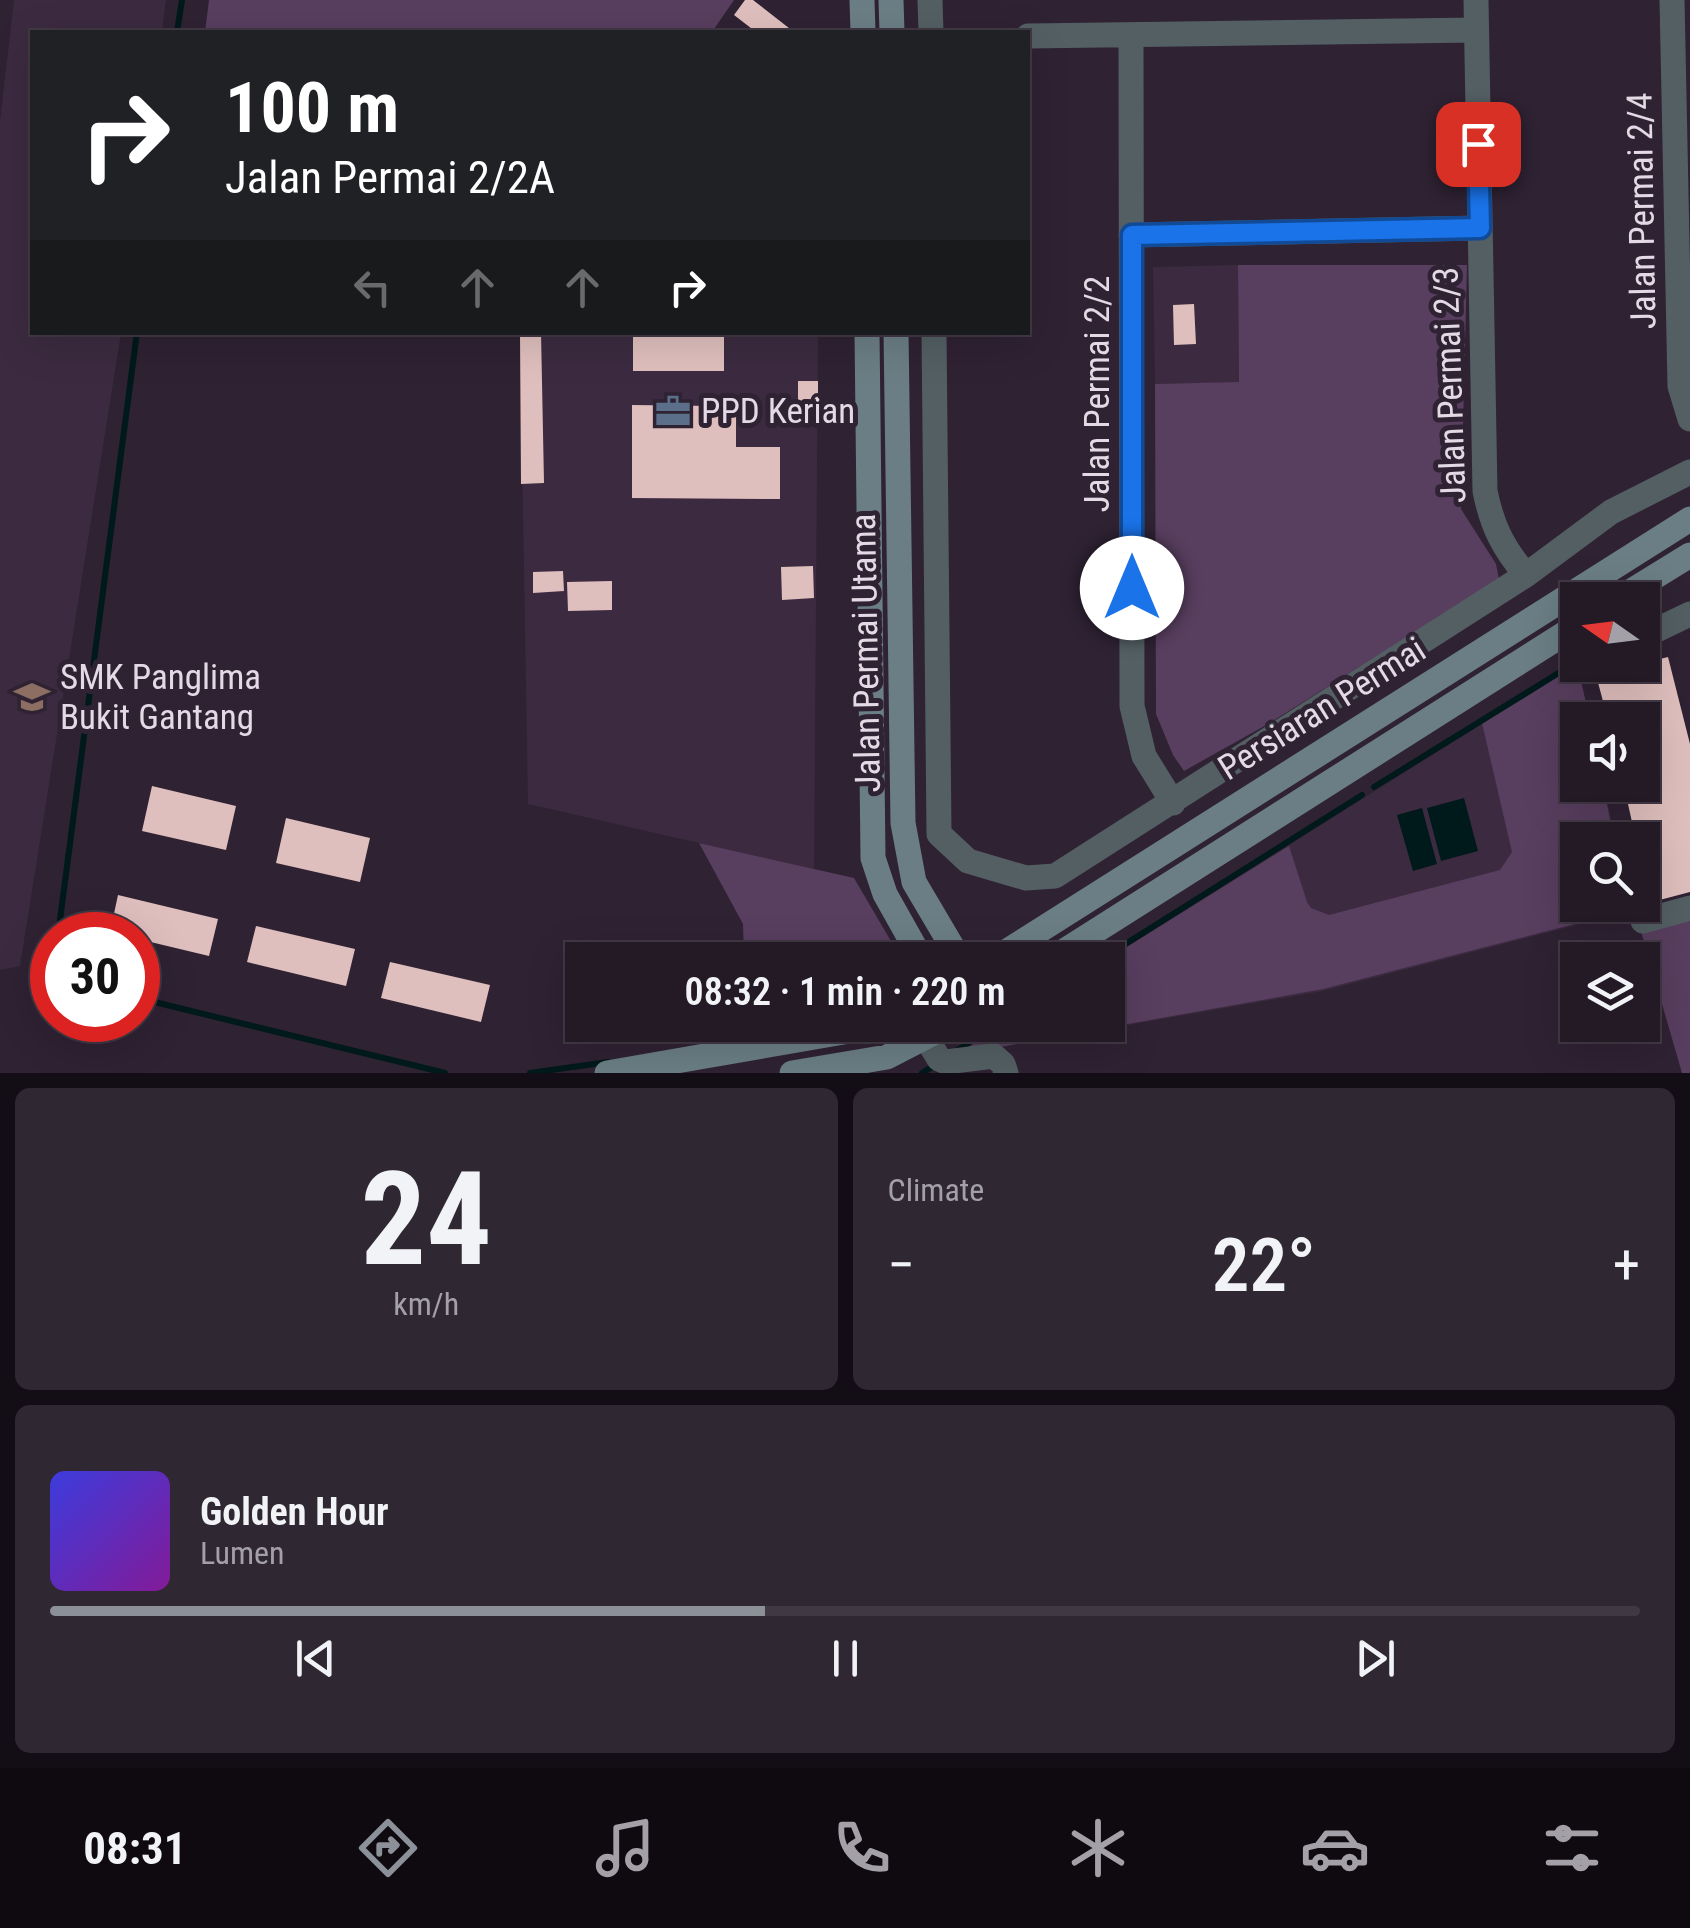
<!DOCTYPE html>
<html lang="en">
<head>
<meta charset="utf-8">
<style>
	:root { --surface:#231a26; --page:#2f2732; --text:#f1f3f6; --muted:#a3a1a7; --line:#403843; --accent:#8c9099 }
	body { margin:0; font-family:"Roboto Condensed",sans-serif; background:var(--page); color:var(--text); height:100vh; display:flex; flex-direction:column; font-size:38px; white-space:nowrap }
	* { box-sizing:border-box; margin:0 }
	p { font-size:32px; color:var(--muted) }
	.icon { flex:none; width:55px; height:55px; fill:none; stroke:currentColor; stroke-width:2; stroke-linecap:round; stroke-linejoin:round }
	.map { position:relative; height:1073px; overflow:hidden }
	.side { display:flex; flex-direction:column; gap:15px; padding:15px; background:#130e15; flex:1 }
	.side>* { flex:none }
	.hud { position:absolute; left:30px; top:30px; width:1000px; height:305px; border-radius:0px; box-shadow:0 10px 40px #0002,0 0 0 2px var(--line); background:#202124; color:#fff; overflow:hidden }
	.needle { width:65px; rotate:284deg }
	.buttons { position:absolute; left:1560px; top:582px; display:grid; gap:20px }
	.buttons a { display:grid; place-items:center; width:100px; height:100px; border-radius:0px; background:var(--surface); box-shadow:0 10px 40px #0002,0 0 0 2px var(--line); font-size:50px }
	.speed { position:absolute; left:30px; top:912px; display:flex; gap:20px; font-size:50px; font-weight:700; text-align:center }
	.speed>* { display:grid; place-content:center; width:130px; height:130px; border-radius:50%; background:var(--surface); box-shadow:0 10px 40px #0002,0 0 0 2px var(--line); line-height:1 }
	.speed .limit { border:15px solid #d22; background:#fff; color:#111 }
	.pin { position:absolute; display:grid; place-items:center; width:85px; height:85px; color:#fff; margin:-42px; border-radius:20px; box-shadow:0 5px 15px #0006 }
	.me { position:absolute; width:110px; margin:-55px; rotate:0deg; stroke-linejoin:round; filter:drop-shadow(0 0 8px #0008) }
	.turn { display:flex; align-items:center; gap:35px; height:210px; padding:0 30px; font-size:45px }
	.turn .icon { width:130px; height:130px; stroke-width:2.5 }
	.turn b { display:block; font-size:70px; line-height:85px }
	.lanes { display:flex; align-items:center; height:95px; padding:0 30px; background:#0003; justify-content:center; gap:50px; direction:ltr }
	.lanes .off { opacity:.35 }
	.big { font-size:75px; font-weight:600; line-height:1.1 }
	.side .card { flex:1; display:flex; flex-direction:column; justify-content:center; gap:15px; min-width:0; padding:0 35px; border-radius:15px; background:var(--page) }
	.side .dial { align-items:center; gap:0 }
	.dial b { font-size:130px; line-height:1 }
	.song { display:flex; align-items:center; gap:30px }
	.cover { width:120px; height:120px; border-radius:15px; background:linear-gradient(135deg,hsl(240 70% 55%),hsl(290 70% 35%)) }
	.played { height:10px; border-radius:5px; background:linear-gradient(90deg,var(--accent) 45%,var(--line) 45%) }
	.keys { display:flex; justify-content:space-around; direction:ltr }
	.heat { display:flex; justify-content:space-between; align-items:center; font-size:55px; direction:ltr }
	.side .tiles { flex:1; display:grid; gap:15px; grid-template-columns:1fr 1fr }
	.card:last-child { grid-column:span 2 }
	.trip { position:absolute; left:565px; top:942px; width:560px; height:100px; border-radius:0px; background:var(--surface); box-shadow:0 10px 40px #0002,0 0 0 2px var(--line); font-weight:600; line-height:100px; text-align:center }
	.menu { display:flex; height:160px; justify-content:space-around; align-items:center; background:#0e0a0f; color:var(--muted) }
	.menu .icon { width:70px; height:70px }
	.menu .current { color:var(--accent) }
	.menu b { font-size:45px; color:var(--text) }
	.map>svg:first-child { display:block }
	.built { fill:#3c2b40 }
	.green { fill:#583e5f }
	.water { fill:#00191a }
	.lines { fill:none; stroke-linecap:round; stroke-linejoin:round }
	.stream { stroke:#00191a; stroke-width:6 }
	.building { fill:#dfbfbd }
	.street { stroke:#535f63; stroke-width:25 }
	.secondary { stroke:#6b7e85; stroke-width:25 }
	.route-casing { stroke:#114b97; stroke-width:25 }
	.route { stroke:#1a73e8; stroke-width:18 }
	.labels { text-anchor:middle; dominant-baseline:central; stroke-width:10; stroke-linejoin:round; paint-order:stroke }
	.street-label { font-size:35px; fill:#e3dae5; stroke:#2f2233 }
	.poi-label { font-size:35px; fill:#e3dae5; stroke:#2f2233; text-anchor:start }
</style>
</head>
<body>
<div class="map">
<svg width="1690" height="1073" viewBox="0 0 1690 1073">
	<rect width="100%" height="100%" fill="#2f2233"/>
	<path class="built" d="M14,0H166L162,32H32V332L121,333L20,966L0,970V122Z
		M1238,265L1239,383L1155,384L1153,267Z
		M520,333H818L814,869L528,804Z
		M1577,664L1590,720H1578V785H1604L1615,840H1578V905H1629L1630,911L1323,991L955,1055L1003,1025H1108L1106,960Z"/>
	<path class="green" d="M209,0H734L712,32H205Z
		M1238,265H1467L1461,509L1496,564L1499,579L1268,724L1184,771L1173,755L1156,714L1155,384L1239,382Z
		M1577,664L1590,720H1578V785H1603L1614,840H1578V905H1628L1629,910L1323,989L955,1055L1003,1025H1108L1106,960L1289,846L1307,902L1311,908L1329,915L1500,870L1512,852L1482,723Z
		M699,843L854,878L902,960H744L743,924Z
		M1690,916V1073H1682L1640,928Z"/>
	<path class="water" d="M1464,798L1478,851L1441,861L1427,808Z
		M1422,808L1437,864L1413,871L1397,815Z"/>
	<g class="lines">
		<path class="stream" d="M177,32L182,0
			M1374,787L1578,661
			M58,935L137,332
			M1100,960L1362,795
			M52,973V978
			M138,998L445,1073
			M956,1051L998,1025
			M530,1073L608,1062
			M922,1073L937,1064"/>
	</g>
	<path class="building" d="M745,0H753L794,32H756L734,15Z
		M1194,304L1196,344L1174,345L1173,305Z
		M520,332H541L544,483L521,484Z
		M633,332L724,336V371H633Z
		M798,381H818V406H798Z
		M632,405L714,406V416H736V447H780V499L632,498Z
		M813,566L814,598L782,600L781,567Z
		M563,571L564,591L533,593V572Z
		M612,581V610L568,611L567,582Z
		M1668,657L1690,744V892L1652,902L1642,865V840H1636L1628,804L1636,802L1632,785H1642V720H1608L1596,675Z
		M152,786L236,806L226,850L142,831Z
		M286,818L370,838L360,882L276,863Z
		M118,895L218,919L209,956L138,939V935L110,932Z
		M256,926L355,949L346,986L247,962Z
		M390,962L490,985L481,1022L381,998Z"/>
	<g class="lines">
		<path class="street" d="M930,0L931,32
			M1476,0L1485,491C1492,526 1503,548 1526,575
			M1672,0L1680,386L1690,419
			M1131,35L1132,706L1144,756L1173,803
			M1028,36L1476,30
			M1131,235L1479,228
			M934,332L939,834L968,861L1026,878L1055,876L1526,575L1611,512L1690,472
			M1642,637L1690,614
			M1643,921L1690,908
			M927,1039L939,1059L946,1062L994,1056L1003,1064L1006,1073"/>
		<path class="secondary" d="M862,0L863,32
			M891,0L892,32
			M867,332L873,858L885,894L922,960
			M896,332L903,823L914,882L960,960
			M1617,600L1690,555
			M993,960L1690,519
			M1050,960L1578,625
			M607,1073L884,1025
			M792,1073L887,1057L949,1025"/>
	</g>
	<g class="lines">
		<defs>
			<path id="route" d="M1132,588V235L1480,228L1478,144"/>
		</defs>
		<use href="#route" class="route-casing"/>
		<use href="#route" class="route"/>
	</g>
	<defs>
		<symbol id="office-bare" viewBox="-9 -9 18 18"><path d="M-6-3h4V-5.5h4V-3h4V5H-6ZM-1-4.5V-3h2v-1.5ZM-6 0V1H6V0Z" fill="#5c6f8a" stroke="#2f2233" stroke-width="2.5" paint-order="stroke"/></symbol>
		<symbol id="school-bare" viewBox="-9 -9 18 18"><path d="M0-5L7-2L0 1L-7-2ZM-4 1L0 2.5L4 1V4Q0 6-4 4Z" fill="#8d6e63" stroke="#2f2233" stroke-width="2.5" paint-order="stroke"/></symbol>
	</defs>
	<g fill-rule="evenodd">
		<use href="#office-bare" x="648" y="386" width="50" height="50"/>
		<use href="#school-bare" x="7" y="672" width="50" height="50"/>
	</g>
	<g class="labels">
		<g class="street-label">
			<text transform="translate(1642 211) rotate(-91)">Jalan Permai 2/4</text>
			<text transform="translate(1450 385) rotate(-92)">Jalan Permai 2/3</text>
			<text transform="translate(1097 394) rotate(-90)">Jalan Permai 2/2</text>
			<text transform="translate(866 653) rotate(-91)">Jalan Permai Utama</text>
			<text transform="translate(1322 709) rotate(-32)">Persiaran Permai</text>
		</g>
		<g class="poi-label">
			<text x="701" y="411">PPD Kerian</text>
			<text x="60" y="677">SMK Panglima<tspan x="60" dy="40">Bukit Gantang</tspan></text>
		</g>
	</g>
</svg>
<div class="buttons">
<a><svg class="needle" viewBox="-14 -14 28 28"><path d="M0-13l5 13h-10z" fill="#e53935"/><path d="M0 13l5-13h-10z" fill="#a3a1a7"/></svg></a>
<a><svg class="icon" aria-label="sound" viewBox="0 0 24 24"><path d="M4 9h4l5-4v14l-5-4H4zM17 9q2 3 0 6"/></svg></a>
<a><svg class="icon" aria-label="search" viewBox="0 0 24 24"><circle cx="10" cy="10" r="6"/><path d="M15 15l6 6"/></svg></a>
<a><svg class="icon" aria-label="layers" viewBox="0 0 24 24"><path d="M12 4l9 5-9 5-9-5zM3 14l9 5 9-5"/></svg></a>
</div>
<div class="speed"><div class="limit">30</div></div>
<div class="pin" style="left:1478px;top:144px;background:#d93025"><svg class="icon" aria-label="arrive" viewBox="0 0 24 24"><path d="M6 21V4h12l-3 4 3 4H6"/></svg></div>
<svg class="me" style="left:1132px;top:588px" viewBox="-20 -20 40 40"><circle r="19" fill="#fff"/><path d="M0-13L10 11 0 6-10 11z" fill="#1a73e8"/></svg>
<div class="trip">08:32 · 1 min · 220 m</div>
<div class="hud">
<div class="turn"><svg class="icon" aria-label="right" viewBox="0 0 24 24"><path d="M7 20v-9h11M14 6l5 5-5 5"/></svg><div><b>100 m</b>Jalan Permai 2/2A</div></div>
<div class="lanes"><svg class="icon off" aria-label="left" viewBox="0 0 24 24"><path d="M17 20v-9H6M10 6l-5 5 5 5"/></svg><svg class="icon off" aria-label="ahead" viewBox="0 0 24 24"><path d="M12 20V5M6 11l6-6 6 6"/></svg><svg class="icon off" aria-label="ahead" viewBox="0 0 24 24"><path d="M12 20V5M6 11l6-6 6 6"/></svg><svg class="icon" aria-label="right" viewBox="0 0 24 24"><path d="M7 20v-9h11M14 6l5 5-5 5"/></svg></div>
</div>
</div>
<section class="side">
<div class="tiles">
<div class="card dial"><b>24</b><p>km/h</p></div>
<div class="card"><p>Climate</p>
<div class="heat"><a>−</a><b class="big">22°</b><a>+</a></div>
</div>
<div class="card">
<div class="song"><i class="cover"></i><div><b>Golden Hour</b><p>Lumen</p></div></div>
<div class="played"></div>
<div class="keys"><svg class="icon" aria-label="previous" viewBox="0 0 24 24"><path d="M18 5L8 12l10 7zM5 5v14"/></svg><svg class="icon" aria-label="pause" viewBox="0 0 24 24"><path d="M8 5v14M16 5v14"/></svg><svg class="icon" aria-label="next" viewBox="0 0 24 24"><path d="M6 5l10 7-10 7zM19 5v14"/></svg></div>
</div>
</div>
</section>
<nav class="menu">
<b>08:31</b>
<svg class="icon current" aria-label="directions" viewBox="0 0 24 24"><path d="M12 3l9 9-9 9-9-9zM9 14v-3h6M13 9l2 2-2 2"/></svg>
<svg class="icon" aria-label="music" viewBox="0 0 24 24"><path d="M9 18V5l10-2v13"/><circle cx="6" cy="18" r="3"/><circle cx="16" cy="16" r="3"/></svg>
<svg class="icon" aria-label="phone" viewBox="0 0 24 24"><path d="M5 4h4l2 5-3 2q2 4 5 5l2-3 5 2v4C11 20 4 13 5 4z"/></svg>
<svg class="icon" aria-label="climate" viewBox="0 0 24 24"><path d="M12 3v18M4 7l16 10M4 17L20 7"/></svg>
<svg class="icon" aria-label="car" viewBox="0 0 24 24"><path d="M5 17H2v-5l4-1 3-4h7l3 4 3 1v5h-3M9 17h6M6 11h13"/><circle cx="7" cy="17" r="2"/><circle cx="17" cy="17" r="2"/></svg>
<svg class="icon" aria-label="filters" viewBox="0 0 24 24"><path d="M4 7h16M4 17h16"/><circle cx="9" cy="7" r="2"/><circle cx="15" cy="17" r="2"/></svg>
</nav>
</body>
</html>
